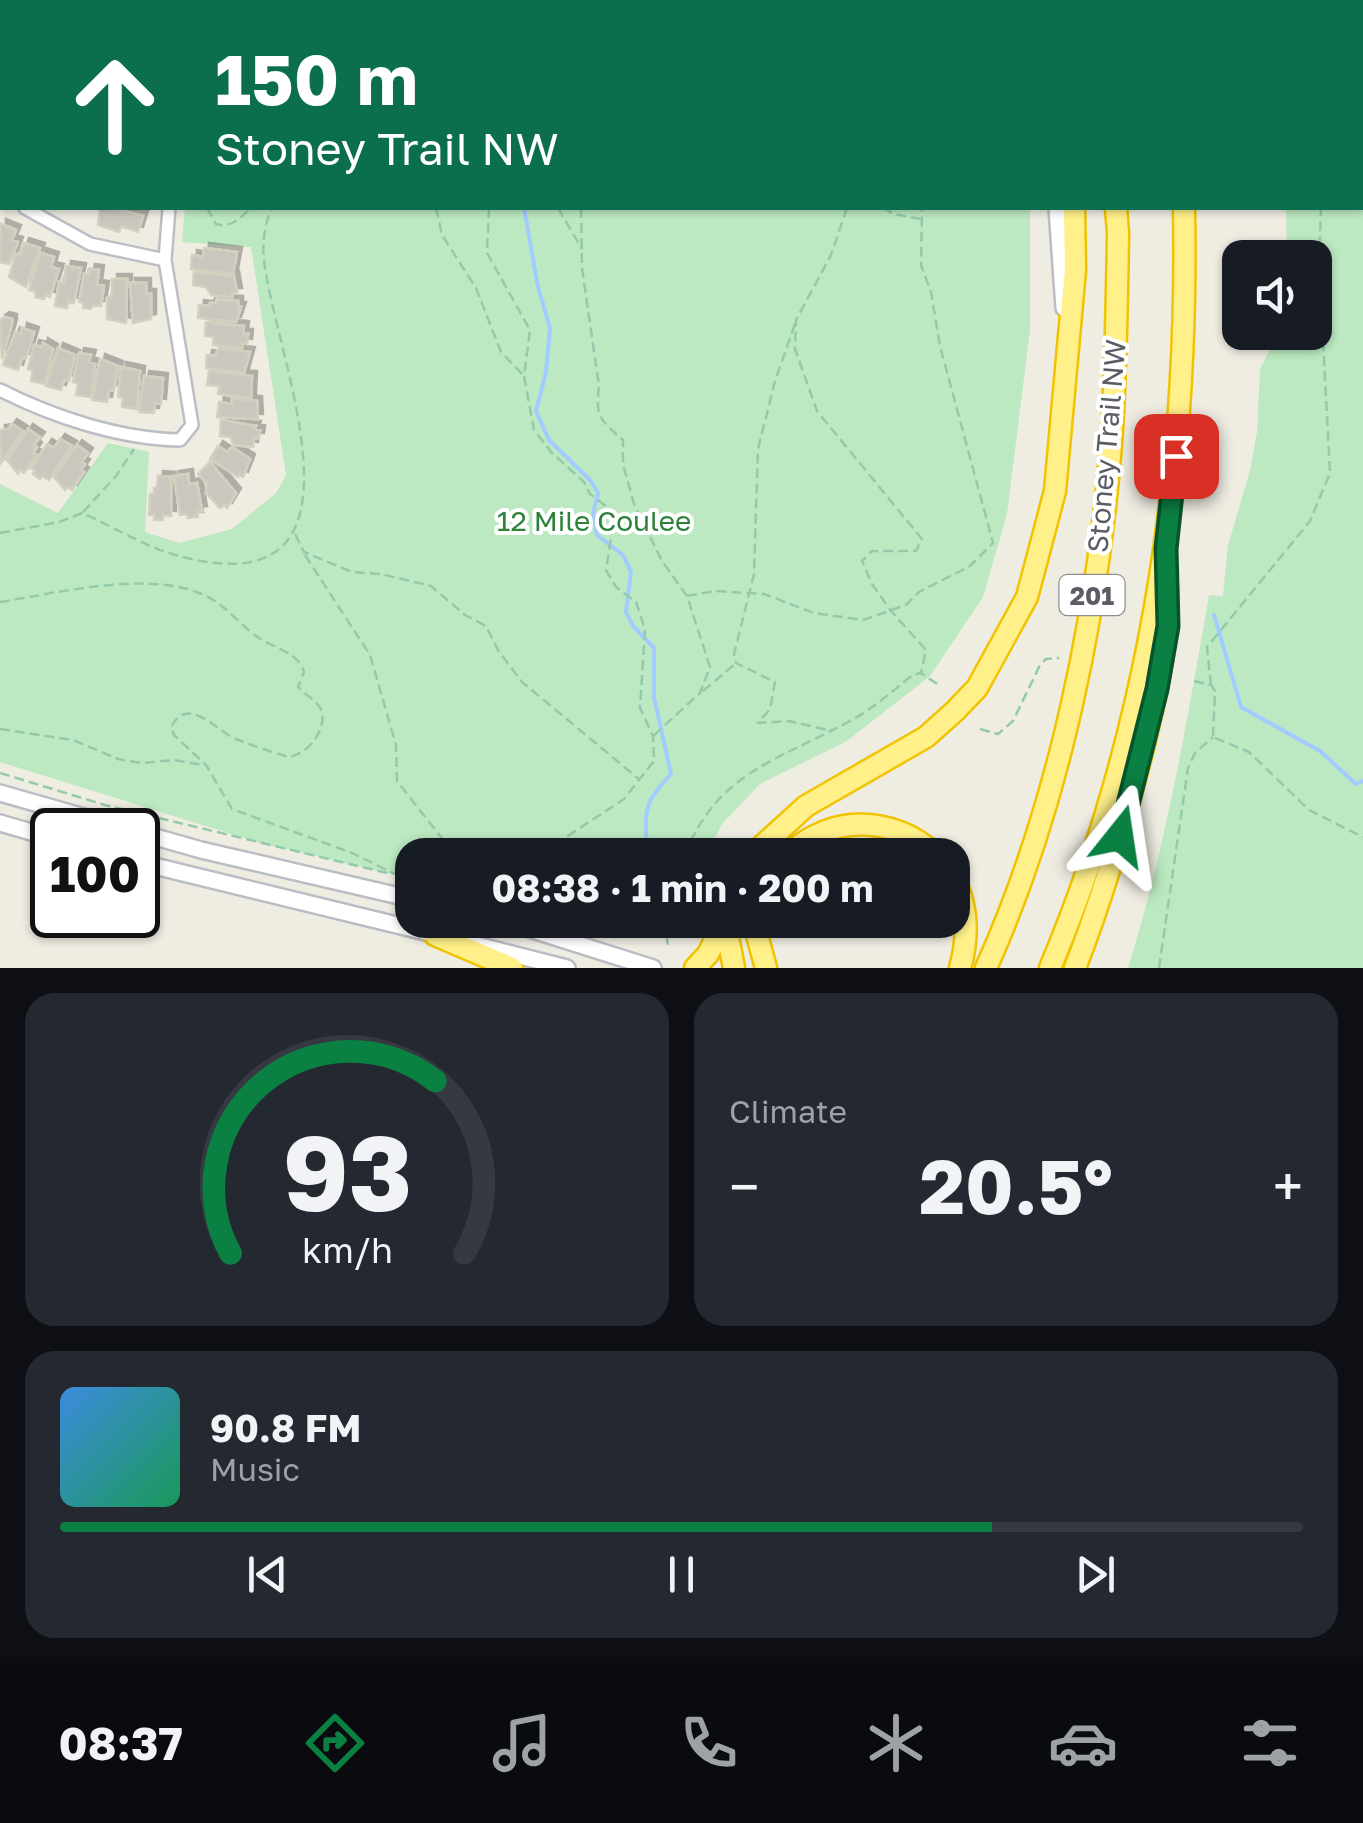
<!DOCTYPE html>
<html lang="en">
<head>
<meta charset="utf-8">
<style>
	:root { --surface:#171b24; --page:#242831; --text:#f1f3f6; --muted:#9ea1a6; --line:#363941; --accent:#0b8043 }
	body { margin:0; font-family:"Golos Text",sans-serif; background:var(--page); color:var(--text); height:100vh; display:flex; flex-direction:column; font-size:38px; white-space:nowrap }
	* { box-sizing:border-box; margin:0 }
	p { font-size:32px; color:var(--muted) }
	.icon { flex:none; width:55px; height:55px; fill:none; stroke:currentColor; stroke-width:2; stroke-linecap:round; stroke-linejoin:round }
	.map { position:relative; height:968px; overflow:hidden }
	.panel { display:flex; flex-direction:column; gap:25px; padding:25px; background:#0d0f14; flex:1 }
	.panel>* { flex:none }
	.guide { position:absolute; left:0px; top:0px; width:1365px; height:210px; box-shadow:0 2px 8px #0004; background:#0b6e4f; color:#fff; overflow:hidden }
	.buttons { position:absolute; left:1222px; top:240px; display:grid; gap:20px }
	.buttons a { display:grid; place-items:center; width:110px; height:110px; border-radius:20px; background:var(--surface); box-shadow:0 2px 8px #0004; font-size:50px }
	.speed { position:absolute; left:30px; top:808px; display:flex; gap:20px; font-size:50px; font-weight:700; text-align:center }
	.speed>* { display:grid; place-content:center; width:130px; height:130px; border-radius:50%; background:var(--surface); box-shadow:0 2px 8px #0004; line-height:1 }
	.speed .limit { border:5px solid #111; border-radius:15px; background:#fff; color:#111 }
	.pin { position:absolute; display:grid; place-items:center; width:85px; height:85px; color:#fff; margin:-42px; border-radius:20px; box-shadow:0 5px 15px #0006 }
	.me { position:absolute; width:110px; margin:-55px; rotate:15deg; stroke-linejoin:round; filter:drop-shadow(0 0 8px #0008) }
	.turn { display:flex; align-items:center; gap:35px; height:210px; padding:0 50px; font-size:45px }
	.turn .icon { width:130px; height:130px; stroke-width:2.5 }
	.turn b { display:block; font-size:70px; line-height:85px }
	.big { font-size:75px; font-weight:700; line-height:1.1 }
	.panel .widget { flex:1; display:flex; flex-direction:column; justify-content:center; gap:15px; min-width:0; padding:0 35px; border-radius:30px; background:var(--page) }
	.panel .dial { align-items:center; gap:0 }
	.dial svg { height:260px; overflow:visible; fill:none; stroke:var(--line); stroke-width:7; stroke-linecap:round; text-anchor:middle }
	.dial text { fill:var(--text); stroke:none }
	.song { display:flex; align-items:center; gap:30px }
	.cover { width:120px; height:120px; border-radius:15px; background:linear-gradient(135deg,hsl(210 70% 55%),hsl(150 70% 35%)) }
	.played { height:10px; border-radius:5px; background:linear-gradient(90deg,var(--accent) 75%,var(--line) 75%) }
	.keys { display:flex; justify-content:space-around; direction:ltr }
	.heat { display:flex; justify-content:space-between; align-items:center; font-size:55px; direction:ltr }
	.panel .tiles { flex:1; display:grid; gap:25px; grid-template-columns:1fr 1fr }
	.widget:last-child { grid-column:span 2 }
	.trip { position:absolute; left:395px; top:838px; width:575px; height:100px; border-radius:30px; background:var(--surface); box-shadow:0 2px 8px #0004; font-weight:700; line-height:100px; text-align:center }
	.dock { display:flex; height:160px; justify-content:space-around; align-items:center; background:#090b0e; color:var(--muted) }
	.dock .icon { width:70px; height:70px }
	.dock .active { color:var(--accent) }
	.dock b { font-size:45px; color:var(--text) }
	.map>svg:first-child { display:block }
	.green { fill:#bce9c1 }
	.lines { fill:none; stroke-linecap:round; stroke-linejoin:round }
	.stream { stroke:#a2cbff; stroke-width:4 }
	.building { fill:#cac7bf; stroke:#d4d0c0; stroke-width:2.5; filter:url(#shadow) }
	.street-casing { stroke:#bcbec5; stroke-width:16 }
	.secondary-casing { stroke:#bbbdc5; stroke-width:20 }
	.highway-casing { stroke:#f1c300; stroke-width:25 }
	.path { stroke:#94caab; stroke-width:2.5; stroke-dasharray:10 5; stroke-linecap:butt }
	.street { stroke:#fff; stroke-width:11 }
	.secondary { stroke:#fff; stroke-width:15 }
	.highway { stroke:#fff089; stroke-width:20 }
	.route-casing { stroke:#07532c; stroke-width:25 }
	.route { stroke:#0b8043; stroke-width:18 }
	.labels { text-anchor:middle; dominant-baseline:central; stroke-width:8; stroke-linejoin:round; paint-order:stroke }
	.shield { fill:#fff; stroke:#8c8e92; stroke-width:2.5 }
	.shield-label { font-size:25px; font-weight:bold; fill:#5a5d64 }
	.street-label { font-size:28px; fill:#5a5d64; stroke:#fff }
	.park-label { font-size:28px; fill:#2c823a; stroke:#fff }
</style>
</head>
<body>
<div class="map">
<svg width="1363" height="968" viewBox="0 0 1363 968">
	<defs>
		<filter id="shadow"><feDropShadow dx="5" dy="-5" stdDeviation="0" flood-color="#0004"/></filter>
	</defs>
	<rect width="100%" height="100%" fill="#efede2"/>
	<path class="green" d="M319,0H999L1000,2H319Z
		M1264,0H1363V968H1128C1166,846 1187,722 1209,595L1223,596L1228,545L1250,471L1257,432L1260,369L1278,333L1315,332V258L1287,257L1286,208H1362V2Z
		M185,208H1030V330L1007,514L983,597L930,676L847,741L760,784L722,824L706,855H412V879L257,842L0,762V484L58,513L108,443L149,452L145,532L179,543L232,529L276,493L286,475L251,247L182,242Z"/>
	<g class="lines">
		<path class="stream" d="M520,0V2
			M524,208L538,287L550,328L546,372L536,411L549,440L591,481L598,493L593,514L597,535L623,555L631,572L626,612L633,626L654,648V697L671,774C638,809 648,811 646,855
			M1214,615L1241,707L1320,751L1356,784L1363,781"/>
	</g>
	<path class="building" d="M100,208H112L143,216L138,232L121,226L119,232L98,225Z
		M1,224L16,230L12,240L18,242L9,264L0,262Z
		M24,243L40,248L26,287L9,277L16,254L20,255Z
		M204,248L237,252L233,274L191,269L192,255L203,257Z
		M41,253L54,257L51,267L59,269L50,297L45,295L44,299L35,297L36,292L29,290Z
		M66,266L81,268L74,303L68,302L67,308L55,306L59,282L64,283Z
		M90,269L99,270L97,285L104,286L101,306H92L91,309L83,308V303L79,302L84,274H89Z
		M194,272L234,276L237,293H232V297L211,295L206,287L193,285Z
		M112,279H127L126,323L107,319V298L112,295Z
		M130,283H146V294H151V319L133,323Z
		M217,299L238,301V307H241L236,322L198,318L199,305L209,306L210,303H216Z
		M4,317L12,319V324L2,359L0,320Z
		M206,322L244,326L243,334H248L247,344L242,343V348L213,345L214,337L205,336Z
		M22,328L34,332L26,359L22,358L18,370L3,365L15,332L21,334Z
		M43,343L53,349L45,384L31,381L33,371L28,369L34,345L42,347Z
		M58,348L75,355L69,381L64,380L61,390L46,386Z
		M219,348L250,352L244,373L206,368L207,355L215,356Z
		M79,353L91,355L89,362L95,364L91,397L76,395L78,383L73,382Z
		M100,359L118,366L114,390H109L107,402L92,400Z
		M121,367L140,371L137,409L122,407L123,398L118,397Z
		M209,371L252,376L251,398L218,394L219,386L207,385Z
		M144,376L163,378L161,404L155,403L154,413L139,412Z
		M232,398L257,401L258,419L217,417L219,402L232,404Z
		M221,420L256,426L255,429L260,430L259,438H254L253,447L233,445L231,437L220,436Z
		M12,424L23,431L1,463L0,430L8,429Z
		M28,429L40,437L34,445L37,447L33,453L37,455L24,473L20,470L18,474L7,460Z
		M60,439L72,446L49,480L42,476L40,479L33,474L35,470L31,468L47,444L54,448Z
		M77,445L88,453L82,462L85,464L81,470L84,472L72,490L67,487L65,490L54,477Z
		M218,446L227,452L232,447L250,459L243,477L239,475L238,477L210,459Z
		M210,462L236,493L227,508L224,505L220,508L206,493L207,483L198,474Z
		M188,474L189,484L197,483L202,511L197,512L198,517L188,518L187,514L180,515L174,476Z
		M158,476L171,477V516L163,515V520H154V515H149L150,494H154V488H157Z"/>
	<g class="lines">
		<defs>
			<path id="street" d="M144,0L148,2
				M0,107L2,109
				M25,208L90,244L165,260
				M0,390C53,417 120,439 180,440L192,425L165,260L169,208"/>
			<path id="secondary" d="M1034,0V2
				M1057,208L1064,308
				M0,793L130,830
				M0,823L52,838
				M138,832L201,850L412,899
				M138,862L442,936
				M501,920L653,968
				M469,943L567,968"/>
			<path id="highway" d="M1057,0L1058,2
				M1088,0V2
				M1164,0L1165,2
				M752,855L806,806L926,737L955,711L977,688L1027,597L1055,491L1075,270L1074,208
				M788,855C831,814 893,815 936,855
				M952,875C968,905 969,936 960,968
				M758,920L757,935L766,968
				M725,922L734,968
				M435,935L512,968
				M695,968L708,954L725,920
				M986,968C1058,808 1097,619 1111,445C1116,374 1117,303 1118,232L1116,208
				M1050,968C1151,728 1189,467 1184,208
				M1075,968C1104,894 1126,817 1145,740C1157,689 1169,640 1167,588"/>
		</defs>
		<use href="#street" class="street-casing"/>
		<use href="#secondary" class="secondary-casing"/>
		<use href="#highway" class="highway-casing"/>
		<path class="path" d="M441,0V2
			M488,0V2
			M560,0V2
			M890,0V2
			M1288,0V2
			M346,2L347,0
			M524,2V0
			M706,2L707,0
			M0,185L2,186
			M207,208L216,224C231,229 241,217 251,208
			M436,208L442,235L476,288L501,352L524,376
			M489,208L487,253L530,330L524,376L534,430L552,453L584,482L590,494L607,507L612,531L606,570L616,587L636,602L645,629L640,708L653,736L654,761L624,799L589,822L563,839L536,843L511,855
			M558,208L582,249
			M581,208L582,268L599,386C595,417 600,420 623,440V464L634,504L662,561L687,596L710,667L700,693L653,736
			M847,208L831,255L796,320L795,349L817,411L922,539L916,551H872L862,561L872,584L891,611L926,650L921,673
			M883,208L894,214L920,219
			M795,324L775,381L758,449L754,574L734,654L736,663L775,682L770,709L758,723L789,721L832,731
			M83,512L116,476L134,449
			M0,533L59,522L82,513C117,528 149,550 187,558C385,605 274,354 264,260C262,242 265,225 271,208
			M295,534L304,552L352,572L381,574L431,586L465,615L486,626L498,650L522,682L640,780
			M305,555L370,655L396,745L397,781L455,855
			M687,596L715,591L764,594L814,613L863,620L906,605L919,592L970,566L993,543L940,346L931,292L921,265L922,208
			M0,602C59,593 161,566 215,601C230,611 242,626 256,636C272,648 298,651 304,672L298,687C305,695 319,701 322,712C326,732 307,754 289,757C272,752 253,746 236,739C216,731 188,694 171,727L174,735L206,765L232,809L352,853L397,875
			M1194,681L1211,685L1215,691L1213,736
			M1211,685L1207,647L1310,521L1330,473L1319,266L1321,208
			M703,691L735,664
			M0,729L73,740L118,759L142,763L174,760L203,765
			M980,729L998,734L1013,721L1040,665L1046,659L1059,658
			M1215,738L1249,752L1309,810L1363,837
			M0,773L105,805L391,874
			M685,855C717,772 779,760 850,721C873,709 892,691 913,675L921,673L940,686
			M399,875L412,877
			M664,920L668,946
			M1159,968L1188,768L1195,753L1213,737"/>
		<use href="#street" class="street"/>
		<use href="#secondary" class="secondary"/>
		<use href="#highway" class="highway"/>
	</g>
	<g class="lines">
		<defs>
			<path id="route" d="M1120,836L1157,689L1168,626L1166,549L1176,456"/>
		</defs>
		<use href="#route" class="route-casing"/>
		<use href="#route" class="route"/>
	</g>
	<g class="labels">
		<rect class="shield" x="1059.5" y="575" width="65" height="40" rx="8"/>
		<g class="shield-label">
			<text x="1092" y="595">201</text>
		</g>
		<g class="street-label">
			<text transform="translate(1106 446) rotate(-85)">Stoney Trail NW</text>
		</g>
		<g class="park-label">
			<text x="594" y="520">12 Mile Coulee</text>
		</g>
	</g>
</svg>
<div class="buttons">
<a><svg class="icon" aria-label="sound" viewBox="0 0 24 24"><path d="M4 9h4l5-4v14l-5-4H4zM17 9q2 3 0 6"/></svg></a>
</div>
<div class="speed"><div class="limit">100</div></div>
<div class="pin" style="left:1176px;top:456px;background:#d93025"><svg class="icon" aria-label="arrive" viewBox="0 0 24 24"><path d="M6 21V4h12l-3 4 3 4H6"/></svg></div>
<svg class="me" style="left:1120px;top:836px" viewBox="-20 -20 40 40"><path d="M0-17L14 15 0 8-14 15z" fill="#0b8043" stroke="#fff" stroke-width="4"/></svg>
<div class="trip">08:38 · 1 min · 200 m</div>
<div class="guide">
<div class="turn"><svg class="icon" aria-label="ahead" viewBox="0 0 24 24"><path d="M12 20V5M6 11l6-6 6 6"/></svg><div><b>150 m</b>Stoney Trail NW</div></div>
</div>
</div>
<section class="panel">
<div class="tiles">
<div class="widget dial"><svg viewBox="0 0 100 80">
<path d="M14 69A42 42 0 1 1 86 69"/>
<path d="M14 69A42 42 0 0 1 77 16" stroke="#0b8043"/>
<text x="50" y="56" font-size="32" font-weight="700">93</text>
<text x="50" y="72" font-size="11">km/h</text>
</svg></div>
<div class="widget"><p>Climate</p>
<div class="heat"><a>−</a><b class="big">20.5°</b><a>+</a></div>
</div>
<div class="widget">
<div class="song"><i class="cover"></i><div><b>90.8 FM</b><p>Music</p></div></div>
<div class="played"></div>
<div class="keys"><svg class="icon" aria-label="previous" viewBox="0 0 24 24"><path d="M18 5L8 12l10 7zM5 5v14"/></svg><svg class="icon" aria-label="pause" viewBox="0 0 24 24"><path d="M8 5v14M16 5v14"/></svg><svg class="icon" aria-label="next" viewBox="0 0 24 24"><path d="M6 5l10 7-10 7zM19 5v14"/></svg></div>
</div>
</div>
</section>
<nav class="dock">
<b>08:37</b>
<svg class="icon active" aria-label="directions" viewBox="0 0 24 24"><path d="M12 3l9 9-9 9-9-9zM9 14v-3h6M13 9l2 2-2 2"/></svg>
<svg class="icon" aria-label="music" viewBox="0 0 24 24"><path d="M9 18V5l10-2v13"/><circle cx="6" cy="18" r="3"/><circle cx="16" cy="16" r="3"/></svg>
<svg class="icon" aria-label="phone" viewBox="0 0 24 24"><path d="M5 4h4l2 5-3 2q2 4 5 5l2-3 5 2v4C11 20 4 13 5 4z"/></svg>
<svg class="icon" aria-label="climate" viewBox="0 0 24 24"><path d="M12 3v18M4 7l16 10M4 17L20 7"/></svg>
<svg class="icon" aria-label="car" viewBox="0 0 24 24"><path d="M5 17H2v-5l4-1 3-4h7l3 4 3 1v5h-3M9 17h6M6 11h13"/><circle cx="7" cy="17" r="2"/><circle cx="17" cy="17" r="2"/></svg>
<svg class="icon" aria-label="filters" viewBox="0 0 24 24"><path d="M4 7h16M4 17h16"/><circle cx="9" cy="7" r="2"/><circle cx="15" cy="17" r="2"/></svg>
</nav>
</body>
</html>
